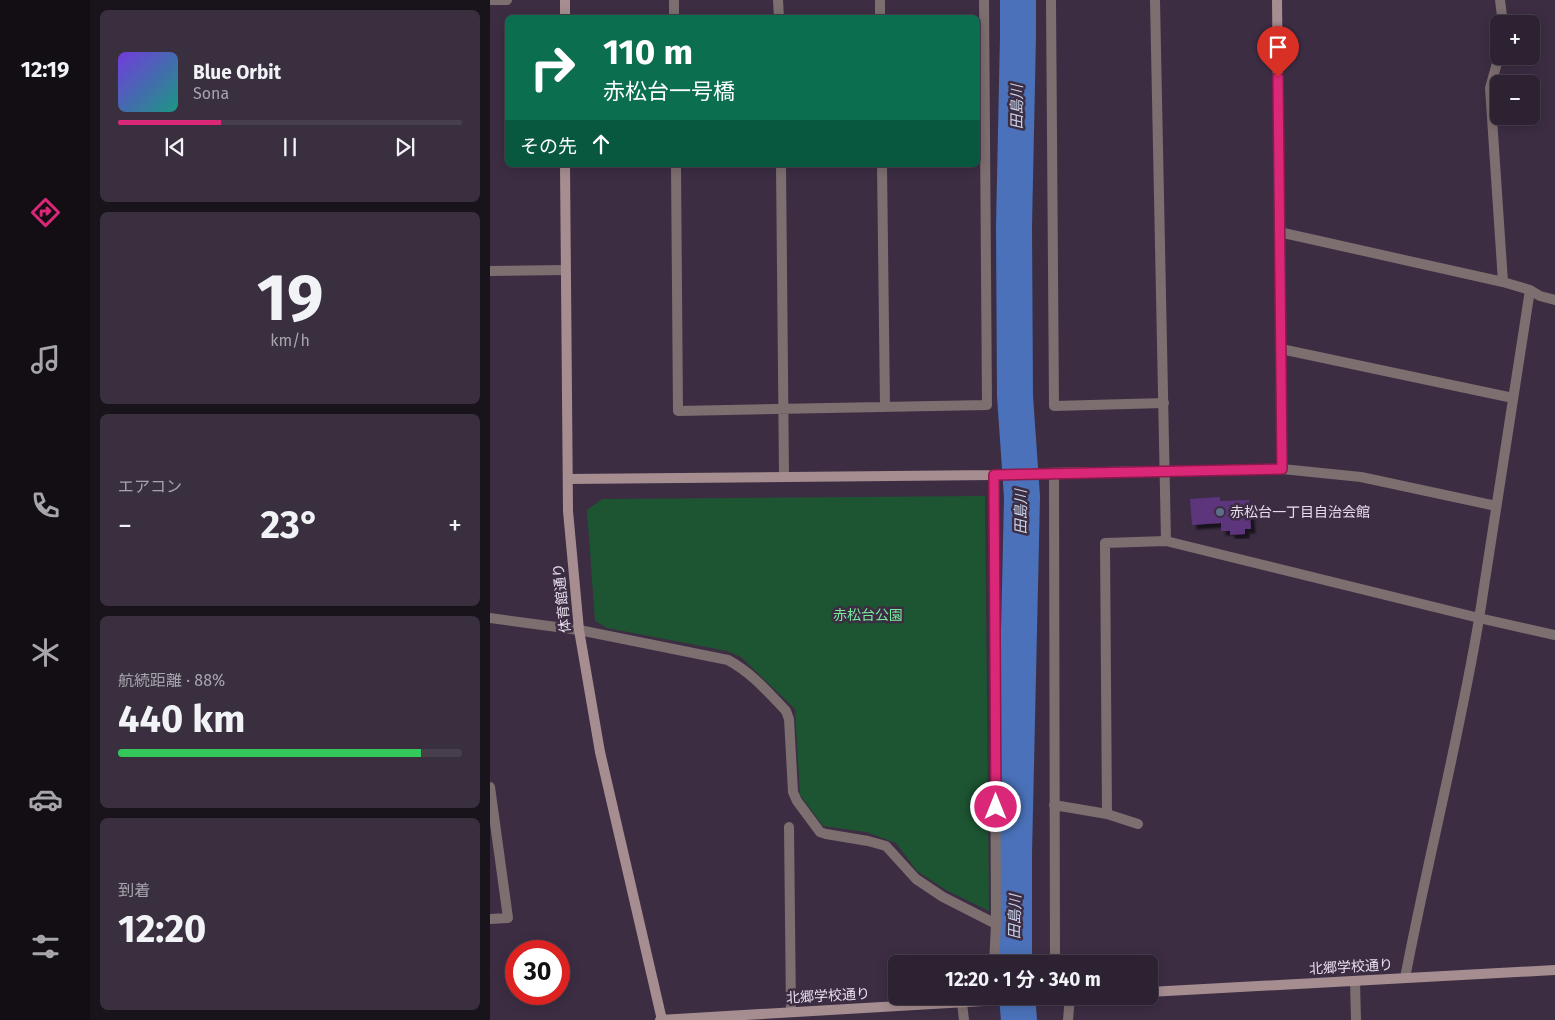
<!DOCTYPE html>
<html lang="ja">
<head>
<meta charset="utf-8">
<style>
	:root { --surface:#2d2232; --page:#392f3e; --text:#f1f3f6; --muted:#a7a4ac; --line:#483f4d; --accent:#db2777 }
	body { margin:0; font-family:"Fira Sans","Noto Sans JP",sans-serif; background:var(--page); color:var(--text); height:100vh; display:flex; flex-direction:column; font-size:19px; white-space:nowrap }
	* { box-sizing:border-box; margin:0 }
	p { font-size:16px; color:var(--muted) }
	.icon { flex:none; width:28px; height:28px; fill:none; stroke:currentColor; stroke-width:2; stroke-linecap:round; stroke-linejoin:round }
	.map { position:relative; flex:1; overflow:hidden }
	.panel { display:flex; flex-direction:column; gap:10px; padding:10px; background:#19131c; width:400px }
	.panel>* { flex:none }
	.guide { position:absolute; left:15px; top:15px; width:475px; height:152px; border-radius:8px; box-shadow:0 2px 12px #0003,0 0 0 1px var(--line); background:#0b6e4f; color:#fff; overflow:hidden }
	.tools { position:absolute; left:1000px; top:15px; display:grid; gap:10px }
	.tools a { display:grid; place-items:center; width:50px; height:50px; border-radius:8px; background:var(--surface); box-shadow:0 2px 12px #0003,0 0 0 1px var(--line); font-size:25px }
	.speed { position:absolute; left:15px; top:940px; display:flex; gap:10px; font-size:25px; font-weight:700; text-align:center }
	.speed>* { display:grid; place-content:center; width:65px; height:65px; border-radius:50%; background:var(--surface); box-shadow:0 2px 12px #0003,0 0 0 1px var(--line); line-height:1 }
	.speed .limit { border:8px solid #d22; background:#fff; color:#111 }
	.pin { position:absolute; display:grid; place-items:center; width:42px; height:42px; color:#fff; margin:-51px -21px; border-radius:50% 50% 50% 0; rotate:-45deg; box-shadow:0 0 5px #0007 }
	.pin .icon { rotate:45deg }
	.me { position:absolute; width:55px; margin:-28px; rotate:0deg; stroke-linejoin:round; filter:drop-shadow(0 0 4px #0008) }
	.turn { display:flex; align-items:center; gap:18px; height:105px; padding:0 15px; font-size:22px }
	.turn .icon { width:65px; height:65px; stroke-width:2.5 }
	.turn b { display:block; font-size:35px; line-height:42px }
	.then { display:flex; align-items:center; height:48px; padding:0 15px; background:#0003; gap:10px; font-size:19px }
	.big { font-size:38px; font-weight:700; line-height:1.1 }
	.panel .widget { flex:1; display:flex; flex-direction:column; justify-content:center; gap:8px; min-width:0; padding:0 18px; border-radius:8px; background:var(--page) }
	.panel .dial { align-items:center; gap:0 }
	.dial b { font-size:65px; line-height:1 }
	.song { display:flex; align-items:center; gap:15px }
	.cover { width:60px; height:60px; border-radius:8px; background:linear-gradient(135deg,hsl(260 70% 55%),hsl(170 70% 35%)) }
	.played { height:5px; border-radius:2px; background:linear-gradient(90deg,var(--accent) 30%,var(--line) 30%) }
	.keys { display:flex; justify-content:space-around; direction:ltr }
	.heat { display:flex; justify-content:space-between; align-items:center; font-size:28px; direction:ltr }
	.charge { height:8px; border-radius:4px; background:linear-gradient(90deg,#34c759 88%,var(--line) 0) }
	.trip { position:absolute; left:398px; top:955px; width:270px; height:50px; border-radius:8px; background:var(--surface); box-shadow:0 2px 12px #0003,0 0 0 1px var(--line); font-weight:700; line-height:50px; text-align:center }
	main { display:flex; flex:1; min-height:0 }
	.dock { display:flex; flex-direction:column; width:90px; justify-content:space-around; align-items:center; background:#120e14; color:var(--muted) }
	.dock .icon { width:35px; height:35px }
	.dock .active { color:var(--accent) }
	.dock b { font-size:22px; color:var(--text) }
	.map>svg:first-child { display:block }
	.green { fill:#1d5532 }
	.lines { fill:none; stroke-linecap:round; stroke-linejoin:round }
	.river { stroke:#4a71b9; stroke-width:36 }
	.building { fill:#5b347d; filter:url(#shadow) }
	.street { stroke:#7d6e6f; stroke-width:10 }
	.secondary { stroke:#a68e90; stroke-width:10 }
	.route-casing { stroke:#8e194d; stroke-width:12 }
	.route { stroke:#db2777; stroke-width:9 }
	.service-dot { fill:#5c6f8a; stroke:#3c2d43; stroke-width:2 }
	.labels { text-anchor:middle; dominant-baseline:central; stroke-width:5; stroke-linejoin:round; paint-order:stroke }
	.poi-label { font-size:14px; fill:#e7deec; stroke:#3c2d43; text-anchor:start }
	.street-label { font-size:14px; fill:#e7deec; stroke:#3c2d43 }
	.park-label { font-size:14px; fill:#77ec9f; stroke:#3c2d43 }
	.water-label { font-size:15px; font-style:italic; fill:#ccd7eb; stroke:#3c2d43 }
</style>
</head>
<body>
<main>
<nav class="dock">
<b>12:19</b>
<svg class="icon active" aria-label="directions" viewBox="0 0 24 24"><path d="M12 3l9 9-9 9-9-9zM9 14v-3h6M13 9l2 2-2 2"/></svg>
<svg class="icon" aria-label="music" viewBox="0 0 24 24"><path d="M9 18V5l10-2v13"/><circle cx="6" cy="18" r="3"/><circle cx="16" cy="16" r="3"/></svg>
<svg class="icon" aria-label="phone" viewBox="0 0 24 24"><path d="M5 4h4l2 5-3 2q2 4 5 5l2-3 5 2v4C11 20 4 13 5 4z"/></svg>
<svg class="icon" aria-label="climate" viewBox="0 0 24 24"><path d="M12 3v18M4 7l16 10M4 17L20 7"/></svg>
<svg class="icon" aria-label="car" viewBox="0 0 24 24"><path d="M5 17H2v-5l4-1 3-4h7l3 4 3 1v5h-3M9 17h6M6 11h13"/><circle cx="7" cy="17" r="2"/><circle cx="17" cy="17" r="2"/></svg>
<svg class="icon" aria-label="filters" viewBox="0 0 24 24"><path d="M4 7h16M4 17h16"/><circle cx="9" cy="7" r="2"/><circle cx="15" cy="17" r="2"/></svg>
</nav>
<section class="panel">
<div class="widget">
<div class="song"><i class="cover"></i><div><b>Blue Orbit</b><p>Sona</p></div></div>
<div class="played"></div>
<div class="keys"><svg class="icon" aria-label="previous" viewBox="0 0 24 24"><path d="M18 5L8 12l10 7zM5 5v14"/></svg><svg class="icon" aria-label="pause" viewBox="0 0 24 24"><path d="M8 5v14M16 5v14"/></svg><svg class="icon" aria-label="next" viewBox="0 0 24 24"><path d="M6 5l10 7-10 7zM19 5v14"/></svg></div>
</div>
<div class="widget dial"><b>19</b><p>km/h</p></div>
<div class="widget"><p>エアコン</p>
<div class="heat"><a>−</a><b class="big">23°</b><a>+</a></div>
</div>
<div class="widget"><p>航続距離 · 88%</p><b class="big">440 km</b><div class="charge"></div></div>
<div class="widget"><p>到着</p><b class="big">12:20</b></div>
</section>
<div class="map">
<svg width="1065" height="1020" viewBox="0 0 1065 1020">
	<defs>
		<filter id="shadow"><feDropShadow dx="4.5" dy="4.5" stdDeviation="1" flood-color="#0009"/></filter>
	</defs>
	<rect width="100%" height="100%" fill="#3c2d43"/>
	<path class="green" d="M495,496L499,910V911L456,890L427,871L406,843L376,832L333,826L310,795L305,709L251,657L237,651L117,628L105,621L97,510L112,499Z"/>
	<g class="lines">
		<path class="river" d="M524,964V854L532,497L525,396L524,226L528,36V0
			M527,996L529,1020"/>
	</g>
	<path class="building" d="M730,497V501L759,500L761,529H755V534L740,535V531H731V523L702,525L700,499Z"/>
	<g class="lines">
		<path class="street" d="M0,0H17
			M184,0V18
			M288,0L289,18
			M390,0V18
			M561,0L564,406L674,403
			M665,0L676,541
			M1010,0L1013,24
			M1009,56L1000,88L1013,282
			M186,165L188,411L497,405L494,0
			M291,165L294,477
			M392,165L395,407
			M789,232L1013,282L1040,290L1050,296L1065,300
			M0,271L75,270
			M791,349L1023,398
			M792,469L871,477L1006,506
			M564,473L565,964
			M0,618L89,630L238,660C262,673 278,692 296,711L299,719L303,792L307,801L330,832L336,834L378,841L396,846L426,879L453,897L506,924
			M0,787L18,918L0,919
			M564,805L617,814L648,824
			M617,814L615,543L676,541L989,618L1065,635
			M299,827L301,1012
			M504,964L506,924L504,475
			M915,978C938,858 969,739 989,619C1007,509 1023,399 1040,290
			M865,981L866,1020
			M472,1003L474,1020
			M578,1020L580,996"/>
		<path class="secondary" d="M75,18V0
			M75,165L78,511L89,630L110,752L172,1020
			M78,479L504,475L554,473L792,469L787,0
			M659,992L1065,970
			M170,1020L578,996"/>
	</g>
	<g class="lines">
		<defs>
			<path id="route" d="M506,807L504,475L792,469L788,77"/>
		</defs>
		<use href="#route" class="route-casing"/>
		<use href="#route" class="route"/>
	</g>
	<circle class="service-dot" cx="730" cy="512" r="5"/>
	<g class="labels">
		<g class="poi-label">
			<text x="740" y="512">赤松台一丁目自治会館</text>
		</g>
		<g class="street-label">
			<text transform="translate(72 598) rotate(-96)">体育館通り</text>
			<text transform="translate(861 967) rotate(-3)">北郷学校通り</text>
			<text transform="translate(338 996) rotate(-3)">北郷学校通り</text>
		</g>
		<g class="park-label">
			<text x="378" y="615">赤松台公園</text>
		</g>
		<g class="water-label">
			<text transform="translate(527 107) rotate(-90)">田島川</text>
			<text transform="translate(531 512) rotate(-90)">田島川</text>
			<text transform="translate(525 917) rotate(-89)">田島川</text>
		</g>
	</g>
</svg>
<div class="tools">
<a>+</a>
<a>−</a>
</div>
<div class="speed"><div class="limit">30</div></div>
<div class="pin" style="left:788px;top:77px;background:#d93025"><svg class="icon" aria-label="arrive" viewBox="0 0 24 24"><path d="M6 21V4h12l-3 4 3 4H6"/></svg></div>
<svg class="me" style="left:506px;top:807px" viewBox="-20 -20 40 40"><circle r="17" fill="#db2777" stroke="#fff" stroke-width="3"/><path d="M0-11L8 9 0 5-8 9z" fill="#fff"/></svg>
<div class="trip">12:20 · 1 分 · 340 m</div>
<div class="guide">
<div class="turn"><svg class="icon" aria-label="right" viewBox="0 0 24 24"><path d="M7 20v-9h11M14 6l5 5-5 5"/></svg><div><b>110 m</b>赤松台一号橋</div></div>
<div class="then">その先<svg class="icon" aria-label="ahead" viewBox="0 0 24 24"><path d="M12 20V5M6 11l6-6 6 6"/></svg></div>
</div>
</div>
</main>
</body>
</html>
